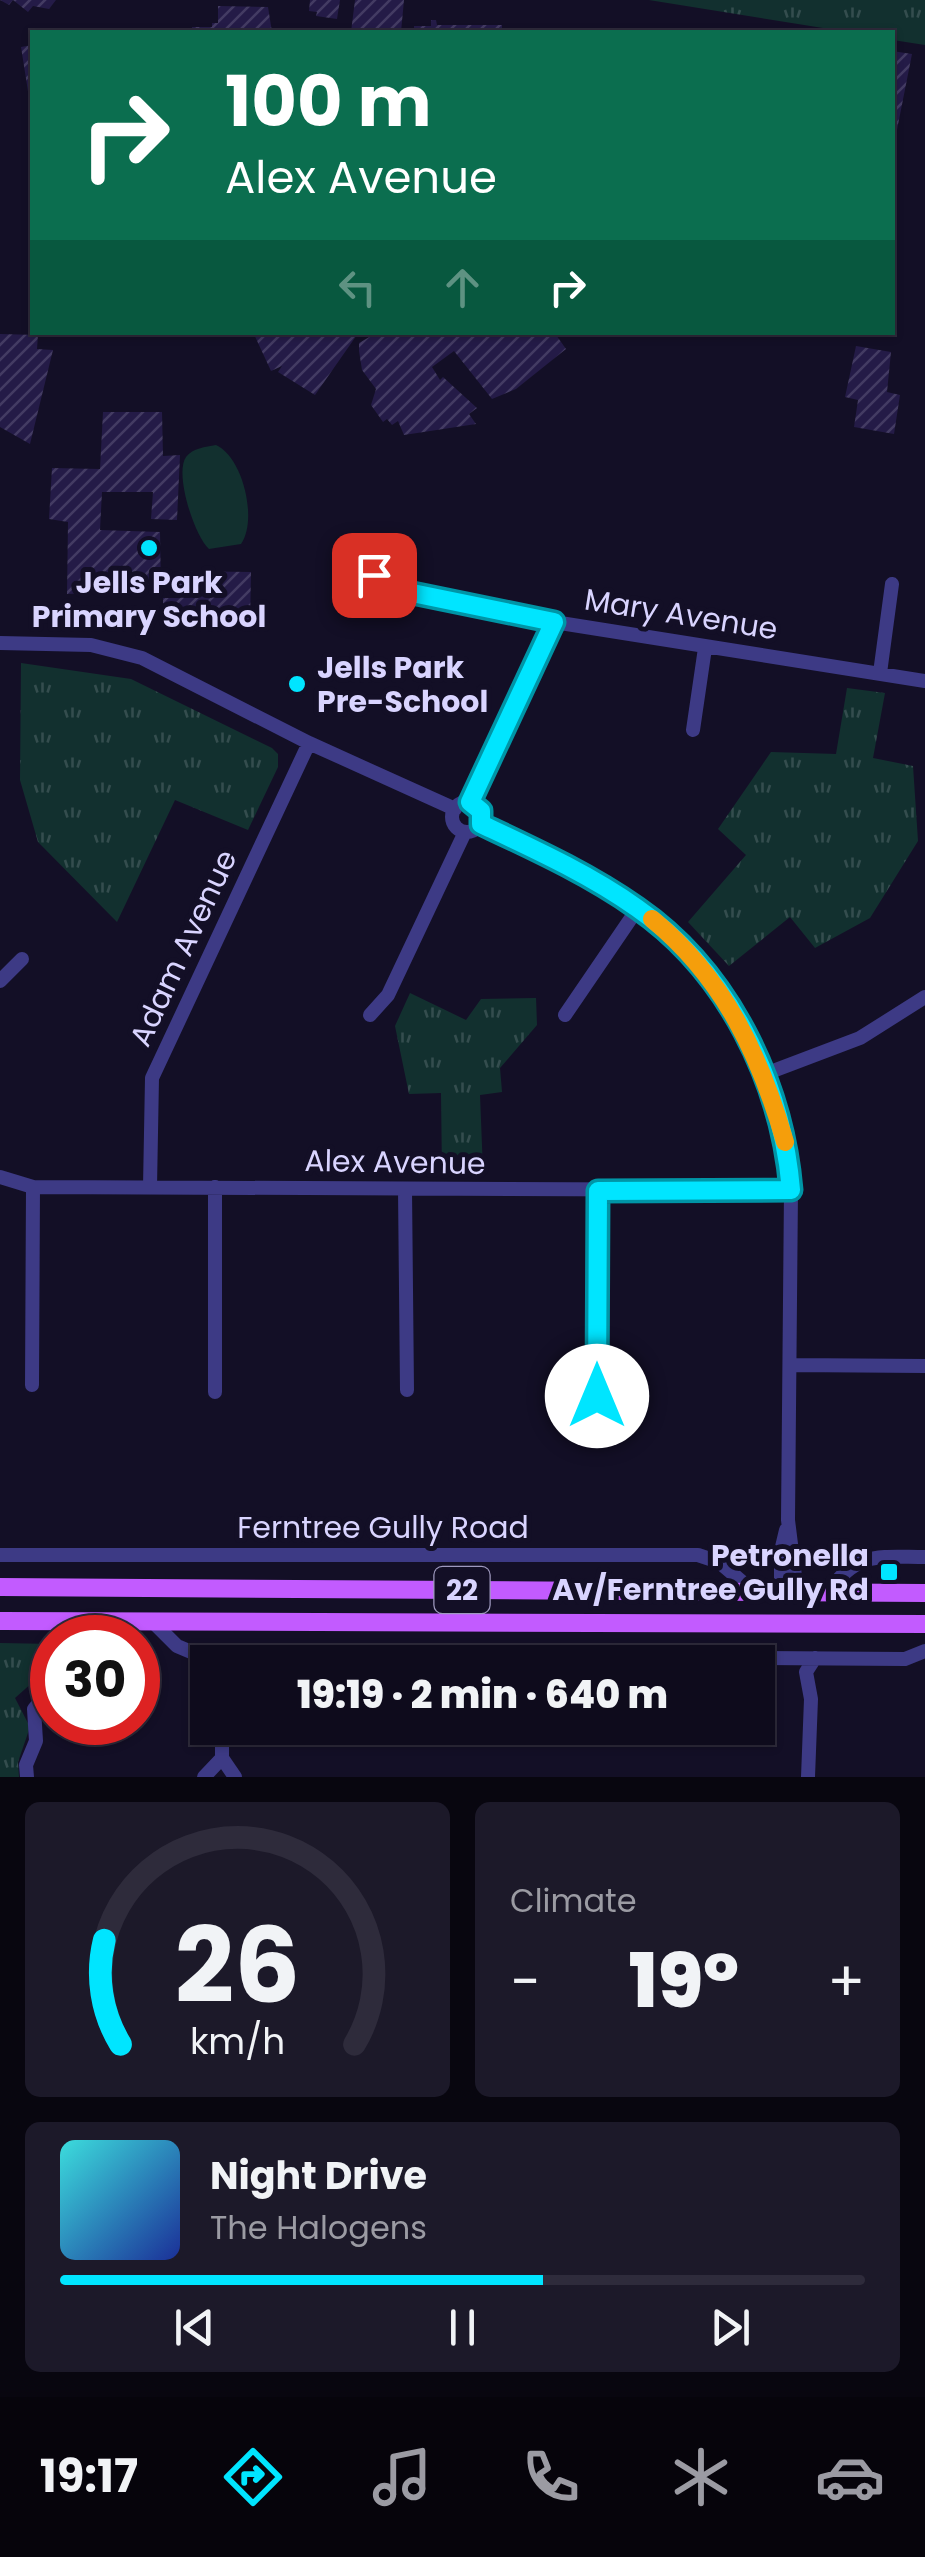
<!DOCTYPE html>
<html lang="en">
<head>
<meta charset="utf-8">
<style>
	:root { --surface:#0e0b1c; --page:#1c1929; --text:#f1f3f6; --muted:#9b9ba3; --line:#2e2b3b; --accent:#00e5ff }
	body { margin:0; font-family:Poppins,sans-serif; background:var(--page); color:var(--text); height:100vh; display:flex; flex-direction:column; font-size:38px; white-space:nowrap }
	* { box-sizing:border-box; margin:0 }
	p { font-size:32px; color:var(--muted) }
	.icon { flex:none; width:55px; height:55px; fill:none; stroke:currentColor; stroke-width:2; stroke-linecap:round; stroke-linejoin:round }
	.map { position:relative; height:1777px; overflow:hidden }
	.drawer { display:flex; flex-direction:column; gap:25px; padding:25px; background:#08060f; flex:1 }
	.drawer>* { flex:none }
	.top-card { position:absolute; left:30px; top:30px; width:865px; height:305px; border-radius:0px; box-shadow:0 2px 8px #0004,0 0 0 2px var(--line); background:#0b6e4f; color:#fff; overflow:hidden }
	.speed { position:absolute; left:30px; top:1615px; display:flex; gap:20px; font-size:50px; font-weight:700; text-align:center }
	.speed>* { display:grid; place-content:center; width:130px; height:130px; border-radius:50%; background:var(--surface); box-shadow:0 2px 8px #0004,0 0 0 2px var(--line); line-height:1 }
	.speed .limit { border:15px solid #d22; background:#fff; color:#111 }
	.pin { position:absolute; display:grid; place-items:center; width:85px; height:85px; color:#fff; margin:-42px; border-radius:20px; box-shadow:0 5px 15px #0006 }
	.me { position:absolute; width:110px; margin:-55px; rotate:0deg; stroke-linejoin:round; filter:drop-shadow(0 0 8px #0008) }
	.turn { display:flex; align-items:center; gap:35px; height:210px; padding:0 30px; font-size:45px }
	.turn .icon { width:130px; height:130px; stroke-width:2.5 }
	.turn b { display:block; font-size:70px; line-height:85px }
	.lanes { display:flex; align-items:center; height:95px; padding:0 30px; background:#0003; justify-content:center; gap:50px; direction:ltr }
	.lanes .off { opacity:.35 }
	.big { font-size:75px; font-weight:800; line-height:1.1 }
	.drawer .tile { flex:1; display:flex; flex-direction:column; justify-content:center; gap:15px; min-width:0; padding:0 35px; border-radius:15px; background:var(--page) }
	.drawer .dial { align-items:center; gap:0 }
	.dial svg { height:260px; overflow:visible; fill:none; stroke:var(--line); stroke-width:7; stroke-linecap:round; text-anchor:middle }
	.dial text { fill:var(--text); stroke:none }
	.song { display:flex; align-items:center; gap:30px }
	.cover { width:120px; height:120px; border-radius:15px; background:linear-gradient(135deg,hsl(180 70% 55%),hsl(230 70% 35%)) }
	.played { height:10px; border-radius:5px; background:linear-gradient(90deg,var(--accent) 60%,var(--line) 60%) }
	.keys { display:flex; justify-content:space-around; direction:ltr }
	.heat { display:flex; justify-content:space-between; align-items:center; font-size:55px; direction:ltr }
	.drawer .tiles { flex:1; display:grid; gap:25px; grid-template-columns:1fr 1fr }
	.tile:last-child { grid-column:span 2 }
	.trip { position:absolute; left:190px; top:1645px; width:585px; height:100px; border-radius:0px; background:var(--surface); box-shadow:0 2px 8px #0004,0 0 0 2px var(--line); font-weight:800; line-height:100px; text-align:center }
	.menu { display:flex; height:160px; justify-content:space-around; align-items:center; background:#06040b; color:var(--muted) }
	.menu .icon { width:70px; height:70px }
	.menu .selected { color:var(--accent) }
	.menu b { font-size:45px; color:var(--text) }
	.map>svg:first-child { display:block }
	.park { fill:url(#park-tufts) }
	.garden { fill:#12302f }
	.building { fill:url(#building-hatch) }
	.lines { fill:none; stroke-linecap:round; stroke-linejoin:round }
	.minor { stroke:#3d3a85; stroke-width:14 }
	.major { stroke:#c25bff; stroke-width:18 }
	.route-casing { stroke:#0095a6; stroke-width:25 }
	.route { stroke:#00e5ff; stroke-width:18 }
	.slow { stroke:#f59e0b; stroke-width:18 }
	.poi-dot { fill:#00e5ff; stroke:#130f26; stroke-width:4 }
	.labels { text-anchor:middle; dominant-baseline:central; stroke-width:10; stroke-linejoin:round; paint-order:stroke }
	.shield { fill:#130f26; stroke:#9e99be; stroke-width:2.5 }
	.shield-label { font-size:28px; font-weight:bold; fill:#d9d4ff }
	.poi-label { font-size:30px; font-weight:bold; fill:#d9d4ff; stroke:#130f26 }
	.street-label { font-size:30px; fill:#d9d4ff; stroke:#130f26 }
</style>
</head>
<body>
<div class="map">
<svg width="925" height="1777" viewBox="0 0 925 1777">
	<defs>
		<pattern id="park-tufts" width="24" height="20" patternUnits="userSpaceOnUse" patternTransform="scale(2.5)"><rect width="24" height="20" fill="#12302f"/><path d="M3 7l-1-3M5 7V3M7 7l1-3M15 17l-1-3M17 17v-4M19 17l1-3" fill="none" stroke="#344d4e"/></pattern>
		<pattern id="building-hatch" width="6" height="6" patternUnits="userSpaceOnUse" patternTransform="scale(2.5)"><rect width="6" height="6" fill="#241b47"/><path d="M-1 1l2-2M0 6l6-6M5 7l2-2" fill="none" stroke="#433b63"/></pattern>
	</defs>
	<rect width="100%" height="100%" fill="#130f26"/>
	<path class="park" d="M649,0H925V45L893,40L892,32H848Z
		M21,663L131,679L272,748L278,754V767L248,830L175,800L117,922L38,842L20,780Z
		M847,688L885,693L873,758L913,766L918,841L870,918L815,948L790,917L729,966L688,922L746,855L718,829L771,752L836,754Z
		M410,993L466,1020L481,999L536,998L537,1025L500,1068L502,1092L480,1095L483,1172H442L441,1093L409,1094L395,1026Z
		M0,1643L52,1644V1665L15,1698L30,1727L18,1762L19,1777H0Z"/>
	<path class="garden" d="M216,445C243,457 258,520 241,544L209,549C195,537 174,474 186,457C193,448 205,447 216,445Z"/>
	<path class="building" d="M0,0H56L49,9L33,6L28,12L13,0L9,5Z
		M310,0H340L337,19L316,16L317,12L309,11Z
		M355,0H404L401,32H351Z
		M218,6L268,7L272,32H192V27H212V23H218Z
		M431,20H436L437,25H502V32H414V26H431Z
		M32,45V104H30L21,47Z
		M892,51L912,54L894,145H892Z
		M253,332H359L315,395L278,372L282,366L271,371Z
		M368,332H554L566,349L516,389L492,399L454,351L432,367L440,380L443,377L477,408L469,414L476,424L404,435L398,421L392,425L387,419L383,422L371,405L376,389L362,370L359,351V343L371,336Z
		M0,334L38,335L37,349L53,350L30,444L0,427Z
		M856,346L891,352L887,392L900,395L894,434L854,427L858,400L845,397Z
		M103,412H162L163,456L180,455L177,520L151,519L153,492H102L100,530L160,532L161,590L67,594L68,522L49,519L52,468L100,469Z
		M179,571L251,572L250,624L163,622V598H178Z"/>
	<g class="lines">
		<path class="minor" d="M374,575L388,588L554,622L925,681
			M0,643L91,645L142,658L309,743L455,809
			M880,673L892,584
			M693,730L705,648
			M452 817a15 15 0 1 1 30 0a15 15 0 1 1-30 0Z
			M470,803L554,622
			M481,824C534,849 589,874 637,907C728,970 782,1082 791,1190L788,1520L797,1592
			M0,981L22,959
			M370,1015L388,995L465,832
			M565,1015L638,908
			M765,1074L860,1038L925,997
			M0,1177L33,1187L791,1190
			M150,1187L152,1078L309,743
			M215,1187V1392
			M405,1189L407,1390
			M791,1365L925,1366
			M32,1385L33,1187
			M597,1396L598,1191
			M0,1555H698L719,1562L754,1592
			M781,1592V1551L786,1530
			M828,1592C858,1551 877,1557 925,1557
			M151,1620L177,1646L196,1654L905,1659L925,1651
			M222,1758V1728
			M27,1777L26,1765L36,1741L34,1709L46,1694
			M204,1777L222,1758L235,1777
			M808,1777L811,1699L806,1672L815,1658"/>
		<path class="major" d="M0,1587L925,1593
			M0,1621L925,1624"/>
	</g>
	<g class="lines">
		<defs>
			<path id="route" d="M374,575L388,588L554,622L470,802L481,811V824C534,849 589,874 637,908C728,971 782,1082 791,1190L598,1191L597,1396"/>
		</defs>
		<use href="#route" class="route-casing"/>
		<use href="#route" class="route"/>
		<path class="slow" d="M652,919C724,978 760,1055 785,1142"/>
	</g>
	<g class="poi-dot">
		<circle cx="149" cy="548" r="10"/>
		<circle cx="297" cy="684" r="10"/>
		<rect x="879" y="1562" width="20" height="20" rx="5"/>
	</g>
	<g class="labels">
		<rect class="shield" x="434.5" y="1567" width="55" height="46" rx="8"/>
		<g class="shield-label">
			<text x="462" y="1590">22</text>
		</g>
		<g class="poi-label">
			<text x="149" y="582">Jells Park<tspan x="149" dy="34">Primary School</tspan></text>
			<text x="317" y="667" text-anchor="start">Jells Park<tspan x="317" dy="34">Pre-School</tspan></text>
			<text x="869" y="1555" text-anchor="end">Petronella<tspan x="869" dy="34">Av/Ferntree Gully Rd</tspan></text>
		</g>
		<g class="street-label">
			<text transform="translate(681 614) rotate(9)">Mary Avenue</text>
			<text transform="translate(183 948) rotate(-65)">Adam Avenue</text>
			<text transform="translate(395 1162) rotate(1)">Alex Avenue</text>
			<text x="383" y="1527">Ferntree Gully Road</text>
		</g>
	</g>
</svg>
<div class="speed"><div class="limit">30</div></div>
<div class="pin" style="left:374px;top:575px;background:#d93025"><svg class="icon" aria-label="arrive" viewBox="0 0 24 24"><path d="M6 21V4h12l-3 4 3 4H6"/></svg></div>
<svg class="me" style="left:597px;top:1396px" viewBox="-20 -20 40 40"><circle r="19" fill="#fff"/><path d="M0-13L10 11 0 6-10 11z" fill="#00e5ff"/></svg>
<div class="trip">19:19 · 2 min · 640 m</div>
<div class="top-card">
<div class="turn"><svg class="icon" aria-label="right" viewBox="0 0 24 24"><path d="M7 20v-9h11M14 6l5 5-5 5"/></svg><div><b>100 m</b>Alex Avenue</div></div>
<div class="lanes"><svg class="icon off" aria-label="left" viewBox="0 0 24 24"><path d="M17 20v-9H6M10 6l-5 5 5 5"/></svg><svg class="icon off" aria-label="ahead" viewBox="0 0 24 24"><path d="M12 20V5M6 11l6-6 6 6"/></svg><svg class="icon" aria-label="right" viewBox="0 0 24 24"><path d="M7 20v-9h11M14 6l5 5-5 5"/></svg></div>
</div>
</div>
<section class="drawer">
<div class="tiles">
<div class="tile dial"><svg viewBox="0 0 100 80">
<path d="M14 69A42 42 0 1 1 86 69"/>
<path d="M14 69A42 42 0 0 1 9 37" stroke="#00e5ff"/>
<text x="50" y="56" font-size="32" font-weight="700">26</text>
<text x="50" y="72" font-size="11">km/h</text>
</svg></div>
<div class="tile"><p>Climate</p>
<div class="heat"><a>−</a><b class="big">19°</b><a>+</a></div>
</div>
<div class="tile">
<div class="song"><i class="cover"></i><div><b>Night Drive</b><p>The Halogens</p></div></div>
<div class="played"></div>
<div class="keys"><svg class="icon" aria-label="previous" viewBox="0 0 24 24"><path d="M18 5L8 12l10 7zM5 5v14"/></svg><svg class="icon" aria-label="pause" viewBox="0 0 24 24"><path d="M8 5v14M16 5v14"/></svg><svg class="icon" aria-label="next" viewBox="0 0 24 24"><path d="M6 5l10 7-10 7zM19 5v14"/></svg></div>
</div>
</div>
</section>
<nav class="menu">
<b>19:17</b>
<svg class="icon selected" aria-label="directions" viewBox="0 0 24 24"><path d="M12 3l9 9-9 9-9-9zM9 14v-3h6M13 9l2 2-2 2"/></svg>
<svg class="icon" aria-label="music" viewBox="0 0 24 24"><path d="M9 18V5l10-2v13"/><circle cx="6" cy="18" r="3"/><circle cx="16" cy="16" r="3"/></svg>
<svg class="icon" aria-label="phone" viewBox="0 0 24 24"><path d="M5 4h4l2 5-3 2q2 4 5 5l2-3 5 2v4C11 20 4 13 5 4z"/></svg>
<svg class="icon" aria-label="climate" viewBox="0 0 24 24"><path d="M12 3v18M4 7l16 10M4 17L20 7"/></svg>
<svg class="icon" aria-label="car" viewBox="0 0 24 24"><path d="M5 17H2v-5l4-1 3-4h7l3 4 3 1v5h-3M9 17h6M6 11h13"/><circle cx="7" cy="17" r="2"/><circle cx="17" cy="17" r="2"/></svg>
</nav>
</body>
</html>
